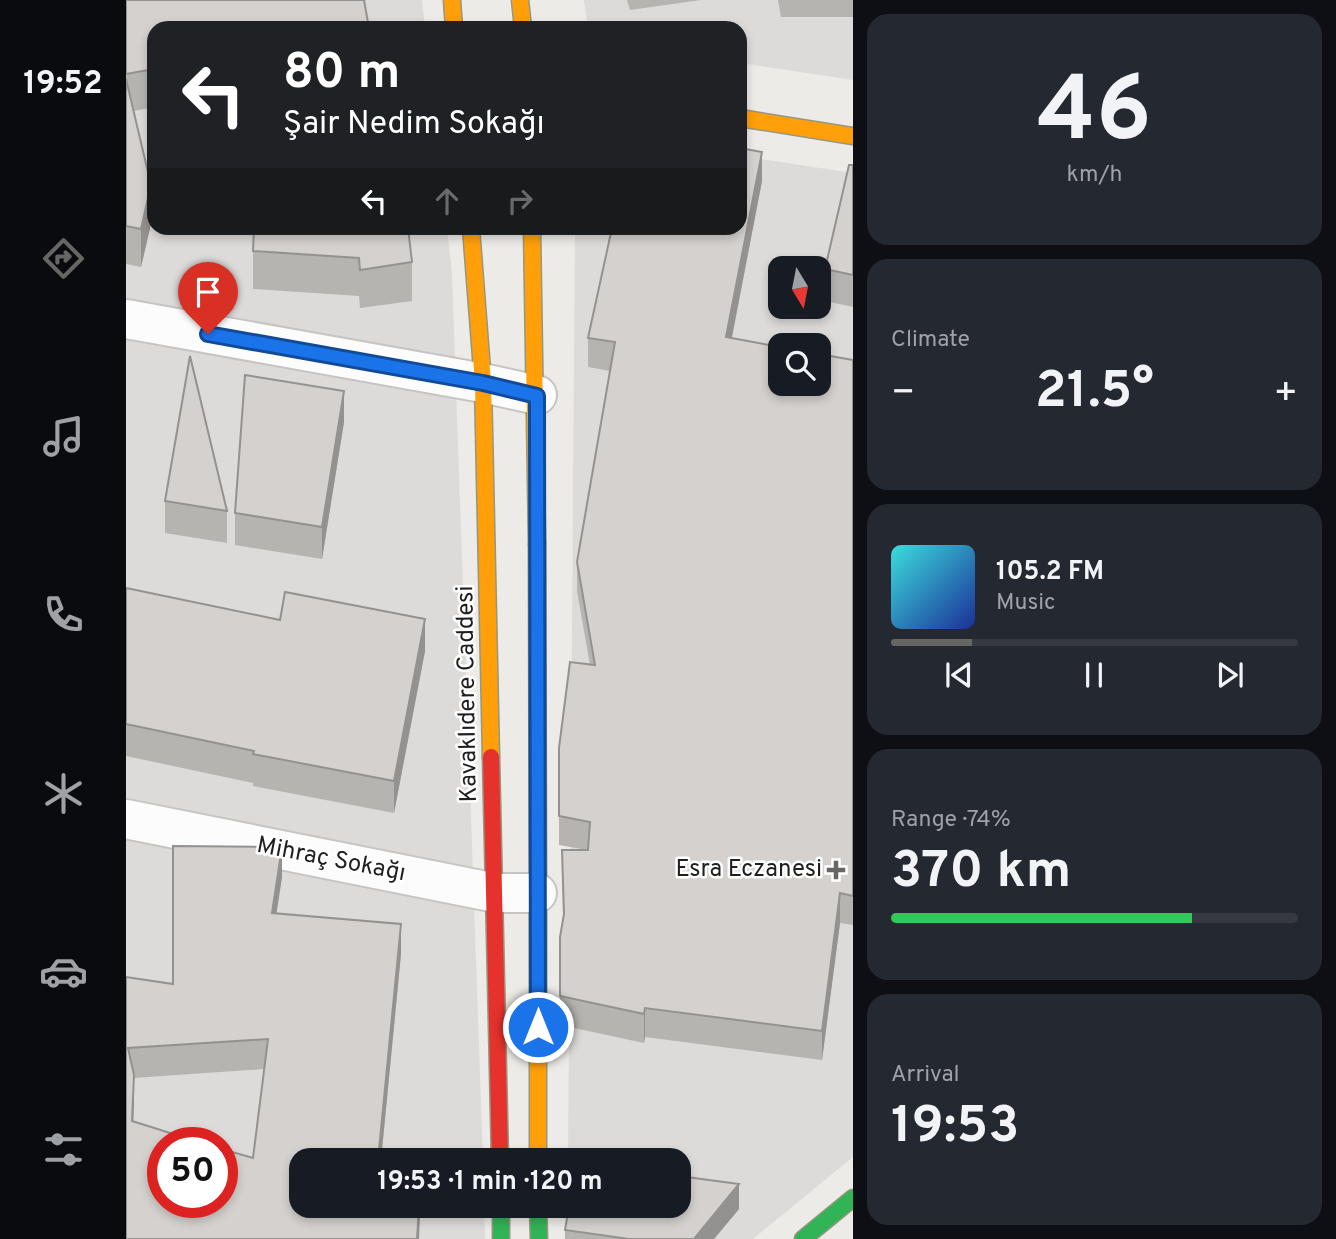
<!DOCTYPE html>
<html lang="en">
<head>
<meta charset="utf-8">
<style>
	:root { --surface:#171b24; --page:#242831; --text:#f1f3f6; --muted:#9ea1a6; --line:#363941; --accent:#676665 }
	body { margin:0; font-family:Overpass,sans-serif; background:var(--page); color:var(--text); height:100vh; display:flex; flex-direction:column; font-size:26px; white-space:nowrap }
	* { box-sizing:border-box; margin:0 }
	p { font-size:23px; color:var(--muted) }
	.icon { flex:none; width:38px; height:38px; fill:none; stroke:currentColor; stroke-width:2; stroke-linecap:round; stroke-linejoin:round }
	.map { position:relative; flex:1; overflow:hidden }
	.panel { display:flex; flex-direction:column; gap:14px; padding:14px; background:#0d0f14; width:483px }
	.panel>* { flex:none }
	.banner { position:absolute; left:21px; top:21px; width:600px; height:214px; border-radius:21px; box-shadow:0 4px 10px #0003; background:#202124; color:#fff; overflow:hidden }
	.needle { width:46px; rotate:170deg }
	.fabs { position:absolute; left:642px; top:256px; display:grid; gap:14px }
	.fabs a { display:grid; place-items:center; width:63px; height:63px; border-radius:14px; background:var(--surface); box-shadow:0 4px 10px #0003; font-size:35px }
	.speed { position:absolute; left:21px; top:1127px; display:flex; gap:14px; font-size:35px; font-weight:700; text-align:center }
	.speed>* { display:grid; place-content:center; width:91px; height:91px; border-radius:50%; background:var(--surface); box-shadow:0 4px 10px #0003; line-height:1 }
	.speed .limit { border:10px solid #d22; background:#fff; color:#111 }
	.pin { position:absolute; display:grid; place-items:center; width:60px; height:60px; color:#fff; margin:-72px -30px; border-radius:50% 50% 50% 0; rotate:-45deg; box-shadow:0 0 7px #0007 }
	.pin .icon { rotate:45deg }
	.me { position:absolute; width:77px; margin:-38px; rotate:0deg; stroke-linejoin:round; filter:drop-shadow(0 0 5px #0008) }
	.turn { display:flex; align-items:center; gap:24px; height:147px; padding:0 21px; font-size:32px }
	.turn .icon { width:91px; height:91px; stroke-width:2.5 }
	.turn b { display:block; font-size:49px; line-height:60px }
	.lanes { display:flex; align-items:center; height:66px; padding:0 21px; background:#0003; justify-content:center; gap:35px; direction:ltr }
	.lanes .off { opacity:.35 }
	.big { font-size:52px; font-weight:700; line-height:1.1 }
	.panel .widget { flex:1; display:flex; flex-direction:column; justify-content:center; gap:10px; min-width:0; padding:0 24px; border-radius:21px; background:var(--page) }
	.panel .dial { align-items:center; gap:0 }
	.dial b { font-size:91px; line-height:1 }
	.song { display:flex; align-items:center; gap:21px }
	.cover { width:84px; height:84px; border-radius:10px; background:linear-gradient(135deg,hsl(180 70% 55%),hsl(230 70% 35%)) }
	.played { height:7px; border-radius:4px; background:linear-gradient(90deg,var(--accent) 20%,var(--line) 20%) }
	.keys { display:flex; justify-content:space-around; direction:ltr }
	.heat { display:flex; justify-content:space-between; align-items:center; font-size:38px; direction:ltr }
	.charge { height:10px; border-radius:5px; background:linear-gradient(90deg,#34c759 74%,var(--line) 0) }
	.trip { position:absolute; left:163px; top:1148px; width:402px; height:70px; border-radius:21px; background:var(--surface); box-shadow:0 4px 10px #0003; font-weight:700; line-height:70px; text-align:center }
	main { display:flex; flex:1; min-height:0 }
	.menu { display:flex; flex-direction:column; width:126px; justify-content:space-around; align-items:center; background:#090b0e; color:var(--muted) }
	.menu .icon { width:49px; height:49px }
	.menu .active { color:var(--accent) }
	.menu b { font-size:32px; color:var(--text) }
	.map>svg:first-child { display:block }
	.residential { fill:#dcdbd9; fill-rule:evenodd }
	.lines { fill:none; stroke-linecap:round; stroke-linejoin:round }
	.street-casing { stroke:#c6c5c4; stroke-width:42 }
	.fast-casing { stroke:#959780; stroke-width:19 }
	.slow-casing { stroke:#959780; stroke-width:19 }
	.jam-casing { stroke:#959780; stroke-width:19 }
	.street { stroke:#fcfcfc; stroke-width:38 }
	.fast { stroke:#30b455; stroke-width:16 }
	.slow { stroke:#ff9f0a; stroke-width:16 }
	.jam { stroke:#e5322d; stroke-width:16 }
	.wall { fill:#b6b4b1; fill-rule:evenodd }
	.shaded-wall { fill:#949290 }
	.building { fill:#d4d1ce; stroke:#949290; stroke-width:2; fill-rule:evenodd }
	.route-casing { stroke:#114b97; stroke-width:18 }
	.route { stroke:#1a73e8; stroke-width:12 }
	.poi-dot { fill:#676665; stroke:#fff; stroke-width:2.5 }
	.labels { text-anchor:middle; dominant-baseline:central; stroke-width:5; stroke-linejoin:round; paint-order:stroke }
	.street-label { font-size:24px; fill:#1f1f1f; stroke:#fff }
	.poi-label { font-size:24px; fill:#1f1f1f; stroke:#fff; text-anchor:end }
</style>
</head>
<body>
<main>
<nav class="menu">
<b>19:52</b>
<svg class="icon active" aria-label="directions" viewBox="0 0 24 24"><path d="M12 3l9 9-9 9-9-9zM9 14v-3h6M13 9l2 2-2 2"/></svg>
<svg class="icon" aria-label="music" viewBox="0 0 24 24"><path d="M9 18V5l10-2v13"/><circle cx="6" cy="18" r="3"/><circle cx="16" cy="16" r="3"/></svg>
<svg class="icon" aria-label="phone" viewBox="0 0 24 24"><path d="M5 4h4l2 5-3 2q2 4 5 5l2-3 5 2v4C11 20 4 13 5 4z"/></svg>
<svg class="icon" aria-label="climate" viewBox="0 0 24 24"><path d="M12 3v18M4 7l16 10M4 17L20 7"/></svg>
<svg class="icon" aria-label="car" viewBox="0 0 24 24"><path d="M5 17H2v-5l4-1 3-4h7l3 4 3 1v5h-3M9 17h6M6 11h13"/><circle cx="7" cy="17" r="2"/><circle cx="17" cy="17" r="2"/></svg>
<svg class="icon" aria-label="filters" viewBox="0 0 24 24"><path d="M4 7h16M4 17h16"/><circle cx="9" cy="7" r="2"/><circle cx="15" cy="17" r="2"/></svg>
</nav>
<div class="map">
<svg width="727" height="1239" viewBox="0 0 727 1239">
	<rect width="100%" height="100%" fill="#edebe8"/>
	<path class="residential" d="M0,0H296L299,28H28V228H321L326,274L357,1160H175V1206H358L359,1239H0ZM37,1143H96V1202H37Z
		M458,0H727V80L614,63V28H462Z
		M614,156L727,173V1157L627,1239H441L442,1206H553V1160H442L449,228H614ZM654,268H693V306H654ZM654,345H693V383H654Z"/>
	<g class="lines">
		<defs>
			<path id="street" d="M0,319L357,383L411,395
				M0,819L370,893H411"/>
			<path id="fast" d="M411,544L412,897
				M375,1206V1239
				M412,1206L413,1239
				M677,1239L727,1198"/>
			<path id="slow" d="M326,0L328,28
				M394,0L397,28
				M614,118L727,136
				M345,228L357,383L365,757
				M406,228L411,544
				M412,897V1160"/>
			<path id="jam" d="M365,757L374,1160"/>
		</defs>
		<use href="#street" class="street-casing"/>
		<use href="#fast" class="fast-casing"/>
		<use href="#slow" class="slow-casing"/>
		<use href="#jam" class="jam-casing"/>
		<use href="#street" class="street"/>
		<use href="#fast" class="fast"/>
		<use href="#slow" class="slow"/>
		<use href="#jam" class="jam"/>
	</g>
	<path class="wall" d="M0,0L28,28V107L8,111L25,224L15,267L0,264Z
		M501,0H575L504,10Z
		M652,0H727V17H655Z
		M727,165V307L699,301V269Z
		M636,181L606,338L727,360V925L714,923L696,1060L519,1037L518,1043L434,1025V937L437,919L436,850H461L433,845V748L464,665L451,591V562L484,371L462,367V338Z
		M127,251L286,262V301L234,308L233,296L127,289Z
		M218,422L196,559L109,545V513Z
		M39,501L101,511V543L39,533Z
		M0,588L299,651L268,813L127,786V783L0,756Z
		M156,877L150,913L275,954L255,1160H175L294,1206V1215L0,1239V977L47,984ZM138,1069L127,1158L7,1122L8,1078Z
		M613,1209L588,1239H439V1230Z"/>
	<path class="shaded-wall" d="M636,152V181L600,367V337Z
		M25,185V224L15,267V229Z
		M218,391V422L196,559V527Z
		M299,619V651L268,813V781Z
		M156,847V877L146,943V913Z
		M714,893V923L696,1060V1031Z
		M275,924V954L255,1160H252Z
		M519,1008V1037L518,1043V1014Z
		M8,1075V1105L6,1151V1121Z
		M613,1184V1209L588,1239H568Z
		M293,1206H294V1215L293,1239H291Z"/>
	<path class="building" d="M0,0H238L243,28H28V69L0,74Z
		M0,79L25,185L15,229L0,226Z
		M614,148L636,152L600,337L654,347V383H693V354L727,360V896L714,893L696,1031L519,1008L518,1014L434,996V937L438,914L436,850H462L464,822L433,816V748L444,662L469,665L451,562L489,342L462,338L486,228H614Z
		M723,165H727V275L699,269Z
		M128,228H282L286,262L234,270L233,258L127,251Z
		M64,356L101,511L39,501Z
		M119,375L218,391L196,527L109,513Z
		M0,588L154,620L159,592L299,619L268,781L127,754L128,751L0,724Z
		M47,846L156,847L146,913L275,924L252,1160H175V1206H293L291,1239H0V977L47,984ZM142,1039L127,1158L96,1149V1202H37V1143H76L6,1121L8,1075L2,1048Z
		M553,1176L613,1184L568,1239H503L439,1230L443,1206H553Z"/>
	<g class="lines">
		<defs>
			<path id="route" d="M82,334L357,383L411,396L412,1027"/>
		</defs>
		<use href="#route" class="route-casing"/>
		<use href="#route" class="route"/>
	</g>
	<path class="poi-dot" d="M706.5 859.5h7v7h7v7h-7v7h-7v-7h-7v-7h7z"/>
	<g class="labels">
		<g class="street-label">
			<text transform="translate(342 694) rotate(-91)">Kavaklıdere Caddesi</text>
			<text transform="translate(205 860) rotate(11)">Mihraç Sokağı</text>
		</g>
		<g class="poi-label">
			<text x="696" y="870">Esra Eczanesi</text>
		</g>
	</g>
</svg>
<div class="fabs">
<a><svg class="needle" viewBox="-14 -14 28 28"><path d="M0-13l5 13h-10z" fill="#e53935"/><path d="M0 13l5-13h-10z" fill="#9ea1a6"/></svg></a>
<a><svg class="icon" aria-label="search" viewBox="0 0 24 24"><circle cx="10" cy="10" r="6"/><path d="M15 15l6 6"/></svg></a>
</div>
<div class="speed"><div class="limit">50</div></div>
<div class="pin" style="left:82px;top:334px;background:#d93025"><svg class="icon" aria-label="arrive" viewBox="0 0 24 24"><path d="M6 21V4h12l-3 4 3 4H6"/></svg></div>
<svg class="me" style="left:412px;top:1027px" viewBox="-20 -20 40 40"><circle r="17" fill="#1a73e8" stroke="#fff" stroke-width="3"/><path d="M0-11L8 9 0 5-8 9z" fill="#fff"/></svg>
<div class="trip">19:53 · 1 min · 120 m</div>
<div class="banner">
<div class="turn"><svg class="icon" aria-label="left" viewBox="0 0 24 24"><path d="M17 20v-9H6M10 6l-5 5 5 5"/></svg><div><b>80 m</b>Şair Nedim Sokağı</div></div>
<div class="lanes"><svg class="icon" aria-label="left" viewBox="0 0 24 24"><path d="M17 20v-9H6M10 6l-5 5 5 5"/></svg><svg class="icon off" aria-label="ahead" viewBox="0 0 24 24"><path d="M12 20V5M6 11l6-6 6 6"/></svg><svg class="icon off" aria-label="right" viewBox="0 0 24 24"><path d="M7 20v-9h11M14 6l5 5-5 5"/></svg></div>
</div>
</div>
<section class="panel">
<div class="widget dial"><b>46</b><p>km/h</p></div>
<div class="widget"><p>Climate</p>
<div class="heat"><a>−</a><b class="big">21.5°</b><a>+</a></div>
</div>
<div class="widget">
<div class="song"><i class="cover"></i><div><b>105.2 FM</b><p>Music</p></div></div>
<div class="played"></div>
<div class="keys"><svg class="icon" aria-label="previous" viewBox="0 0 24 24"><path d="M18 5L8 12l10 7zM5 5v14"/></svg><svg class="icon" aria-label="pause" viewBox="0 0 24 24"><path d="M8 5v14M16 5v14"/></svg><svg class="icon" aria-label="next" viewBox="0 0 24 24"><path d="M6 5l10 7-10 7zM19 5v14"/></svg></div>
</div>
<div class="widget"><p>Range · 74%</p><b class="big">370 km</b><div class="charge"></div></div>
<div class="widget"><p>Arrival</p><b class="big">19:53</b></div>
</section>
</main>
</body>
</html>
